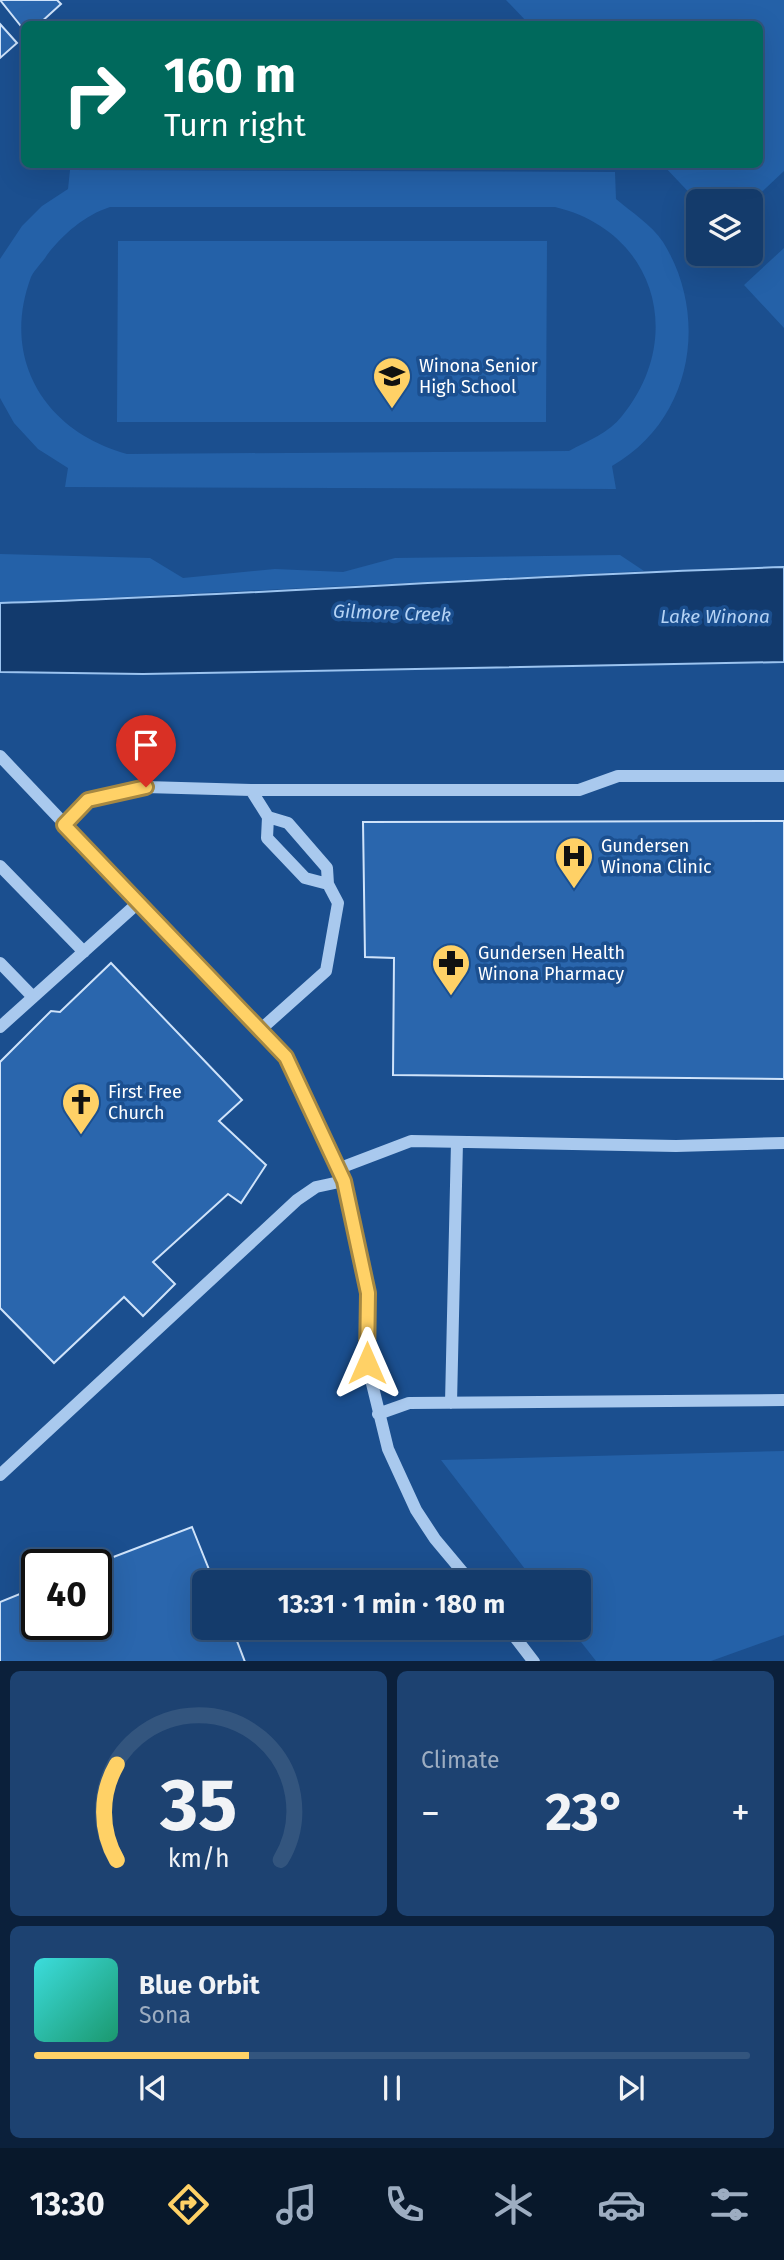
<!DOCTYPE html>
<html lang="en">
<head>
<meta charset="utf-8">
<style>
	:root { --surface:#143b6b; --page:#1d4271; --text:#f1f3f6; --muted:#9dadc1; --line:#33557e; --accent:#ffd166 }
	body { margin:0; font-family:"Fira Sans",sans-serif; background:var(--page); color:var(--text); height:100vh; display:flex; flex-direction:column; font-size:26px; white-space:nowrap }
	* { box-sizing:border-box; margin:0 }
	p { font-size:23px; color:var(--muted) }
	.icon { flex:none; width:38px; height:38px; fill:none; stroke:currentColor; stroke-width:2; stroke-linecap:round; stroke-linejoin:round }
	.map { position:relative; height:1661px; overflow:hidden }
	.side { display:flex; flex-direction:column; gap:10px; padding:10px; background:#0b203b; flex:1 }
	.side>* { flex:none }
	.hud { position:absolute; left:21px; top:21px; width:742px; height:147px; border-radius:10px; box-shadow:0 7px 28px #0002,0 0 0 2px var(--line); background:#00695c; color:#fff; overflow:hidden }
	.fabs { position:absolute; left:686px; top:189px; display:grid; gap:14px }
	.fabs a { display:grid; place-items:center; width:77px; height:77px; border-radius:10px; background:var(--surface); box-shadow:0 7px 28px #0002,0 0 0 2px var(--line); font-size:35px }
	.speed { position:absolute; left:21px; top:1549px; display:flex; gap:14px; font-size:35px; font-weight:700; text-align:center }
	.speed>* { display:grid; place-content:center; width:91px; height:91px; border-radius:50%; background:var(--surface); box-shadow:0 7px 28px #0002,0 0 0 2px var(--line); line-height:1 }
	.speed .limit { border:4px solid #111; border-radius:10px; background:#fff; color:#111 }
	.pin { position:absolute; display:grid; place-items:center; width:60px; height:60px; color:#fff; margin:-72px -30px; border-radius:50% 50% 50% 0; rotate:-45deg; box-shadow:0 0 7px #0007 }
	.pin .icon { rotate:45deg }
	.me { position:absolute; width:77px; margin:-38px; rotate:0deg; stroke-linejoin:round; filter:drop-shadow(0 0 5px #0008) }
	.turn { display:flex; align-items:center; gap:24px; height:147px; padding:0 28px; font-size:32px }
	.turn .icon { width:91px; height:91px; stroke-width:2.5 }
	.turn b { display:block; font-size:49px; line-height:60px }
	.big { font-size:52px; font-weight:700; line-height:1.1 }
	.side .card { flex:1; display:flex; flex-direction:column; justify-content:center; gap:10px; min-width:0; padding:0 24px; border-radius:10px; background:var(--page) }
	.side .dial { align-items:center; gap:0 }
	.dial svg { height:182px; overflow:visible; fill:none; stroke:var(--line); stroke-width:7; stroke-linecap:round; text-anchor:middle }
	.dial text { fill:var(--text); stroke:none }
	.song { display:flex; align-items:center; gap:21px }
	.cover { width:84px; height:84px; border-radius:10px; background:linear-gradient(135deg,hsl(180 70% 55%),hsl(160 70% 35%)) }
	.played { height:7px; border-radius:4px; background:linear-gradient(90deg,var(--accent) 30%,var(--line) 30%) }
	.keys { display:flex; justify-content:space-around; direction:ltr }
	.heat { display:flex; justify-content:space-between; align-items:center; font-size:38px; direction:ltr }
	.side .tiles { flex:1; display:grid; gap:10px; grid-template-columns:1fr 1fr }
	.card:last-child { grid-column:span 2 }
	.trip { position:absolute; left:192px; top:1570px; width:399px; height:70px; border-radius:10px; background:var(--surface); box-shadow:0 7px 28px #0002,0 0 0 2px var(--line); font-weight:700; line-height:70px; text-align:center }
	.dock { display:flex; height:112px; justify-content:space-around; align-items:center; background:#08182b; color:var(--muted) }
	.dock .icon { width:49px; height:49px }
	.dock .on { color:var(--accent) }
	.dock b { font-size:32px; color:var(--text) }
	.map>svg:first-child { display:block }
	.green { fill:#2461a8; fill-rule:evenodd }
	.water { fill:#123a6d; stroke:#9cc4f0; stroke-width:2 }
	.building { fill:#2a66ad; stroke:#cfe3fa; stroke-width:2 }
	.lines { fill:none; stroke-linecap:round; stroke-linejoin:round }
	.minor { stroke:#a9c9ee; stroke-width:12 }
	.route-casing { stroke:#a68842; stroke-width:18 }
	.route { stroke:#ffd166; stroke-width:12 }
	.labels { text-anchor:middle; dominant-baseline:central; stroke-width:7; stroke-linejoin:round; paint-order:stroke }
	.poi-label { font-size:18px; fill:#fff; stroke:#1b4f8f; text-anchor:start }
	.water-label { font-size:19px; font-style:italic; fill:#b5d3f5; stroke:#1b4f8f }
</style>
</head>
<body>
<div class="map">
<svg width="784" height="1662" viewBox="0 0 784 1662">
	<rect width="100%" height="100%" fill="#1b4f8f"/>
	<path class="green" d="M506,0H784V171L751,202H698L663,165L760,164V24H529Z
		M267,164H389V166H267Z
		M70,170L615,172L616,199C631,212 651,224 663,242C710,317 692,421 612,466L616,489L65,487L68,468L38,449L14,423L0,398V259L22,226L42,206L68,189ZM110,207H555C656,231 686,338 622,416C609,433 587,441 569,451L127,454C46,432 0,360 31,277C35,269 42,263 47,255C63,234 85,215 110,207Z
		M118,241H547L546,422H117Z
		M784,248V328L744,285Z
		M0,554L150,558L183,578L275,569L343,572L395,558L620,555L644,571L0,603Z
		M784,1451V1635L711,1661H596L570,1628H579V1582H535L441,1460Z"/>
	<path class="water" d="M784,567V662L143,674L0,672V603C262,595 522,575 784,567Z"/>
	<path class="building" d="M0,0H57L61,4L39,24H24V30Z
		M0,24L17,43L0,58Z
		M784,821V1079L393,1075L394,958L365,957L363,822Z
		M111,963L242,1100L219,1121L266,1165L241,1203L228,1194L153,1262L175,1284L143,1316L124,1297L54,1363L0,1308V1062L51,1011L60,1012Z
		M192,1527L214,1582H205V1628H232L245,1662H0V1602L37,1587V1624H96L95,1564Z"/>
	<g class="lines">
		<path class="minor" d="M0,756L286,1057L344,1181L367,1292V1363L388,1449L416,1510L435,1539L471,1582
			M251,790L268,817L267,838L305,878L328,884
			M64,826L88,800L146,787L251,790H579L618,776H784
			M0,866L84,952
			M0,963L33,997
			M0,1027L139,902
			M260,1030L326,971L338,903L328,884L327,868L288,823L268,817
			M340,1168L411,1141L676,1146L784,1143
			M451,1403L457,1142
			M378,1414L409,1403L784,1400
			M0,1475L297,1200L316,1187L344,1181
			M508,1628L534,1662"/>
	</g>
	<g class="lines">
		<defs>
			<path id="route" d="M146,787L88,800L64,825L286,1057L344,1181L368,1293L367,1363"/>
		</defs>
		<use href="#route" class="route-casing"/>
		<use href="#route" class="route"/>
	</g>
	<defs>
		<symbol id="school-pin" viewBox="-11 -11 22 30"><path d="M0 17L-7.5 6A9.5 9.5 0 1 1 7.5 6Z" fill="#ffd166" stroke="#1b4f8f"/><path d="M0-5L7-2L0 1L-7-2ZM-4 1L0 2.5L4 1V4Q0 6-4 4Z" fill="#111"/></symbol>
		<symbol id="hospital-pin" viewBox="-11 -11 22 30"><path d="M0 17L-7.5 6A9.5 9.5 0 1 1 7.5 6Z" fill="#ffd166" stroke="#1b4f8f"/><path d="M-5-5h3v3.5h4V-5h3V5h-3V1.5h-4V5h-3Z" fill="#111"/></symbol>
		<symbol id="pharmacy-pin" viewBox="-11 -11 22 30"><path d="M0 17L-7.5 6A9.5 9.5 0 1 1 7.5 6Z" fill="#ffd166" stroke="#1b4f8f"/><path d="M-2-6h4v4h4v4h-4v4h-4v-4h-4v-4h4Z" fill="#111"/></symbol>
		<symbol id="church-pin" viewBox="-11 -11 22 30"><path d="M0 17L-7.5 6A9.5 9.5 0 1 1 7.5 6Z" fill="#ffd166" stroke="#1b4f8f"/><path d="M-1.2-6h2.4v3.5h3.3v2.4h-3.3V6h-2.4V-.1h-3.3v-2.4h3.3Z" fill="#111"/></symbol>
	</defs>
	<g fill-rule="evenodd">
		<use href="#school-pin" x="370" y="354" width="44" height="60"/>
		<use href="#hospital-pin" x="552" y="834" width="44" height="60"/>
		<use href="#pharmacy-pin" x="429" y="941" width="44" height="60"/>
		<use href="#church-pin" x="59" y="1080" width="44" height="60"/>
	</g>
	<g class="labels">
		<g class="poi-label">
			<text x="419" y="366">Winona Senior<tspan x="419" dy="21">High School</tspan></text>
			<text x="601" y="846">Gundersen<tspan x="601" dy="21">Winona Clinic</tspan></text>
			<text x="478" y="953">Gundersen Health<tspan x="478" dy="21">Winona Pharmacy</tspan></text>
			<text x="108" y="1092">First Free<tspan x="108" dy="21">Church</tspan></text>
		</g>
		<g class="water-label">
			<text transform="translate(392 613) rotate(2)">Gilmore Creek</text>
			<text x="715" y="616">Lake Winona</text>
		</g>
	</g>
</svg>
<div class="fabs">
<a><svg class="icon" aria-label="layers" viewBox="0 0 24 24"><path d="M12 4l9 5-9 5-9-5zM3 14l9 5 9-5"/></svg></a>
</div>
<div class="speed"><div class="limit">40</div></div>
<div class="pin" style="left:146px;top:787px;background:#d93025"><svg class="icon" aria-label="arrive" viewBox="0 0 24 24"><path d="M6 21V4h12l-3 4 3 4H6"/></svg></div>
<svg class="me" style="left:367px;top:1363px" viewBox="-20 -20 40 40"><path d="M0-17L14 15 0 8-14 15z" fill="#ffd166" stroke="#fff" stroke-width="4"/></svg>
<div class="trip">13:31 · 1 min · 180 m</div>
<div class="hud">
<div class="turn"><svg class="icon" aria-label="right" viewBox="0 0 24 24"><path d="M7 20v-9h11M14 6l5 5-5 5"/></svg><div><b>160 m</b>Turn right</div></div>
</div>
</div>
<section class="side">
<div class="tiles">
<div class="card dial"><svg viewBox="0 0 100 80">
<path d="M14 69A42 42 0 1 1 86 69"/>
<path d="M14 69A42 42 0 0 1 14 27" stroke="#ffd166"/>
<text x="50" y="56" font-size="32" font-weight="700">35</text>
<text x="50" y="72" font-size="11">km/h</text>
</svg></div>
<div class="card"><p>Climate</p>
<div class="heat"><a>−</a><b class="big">23°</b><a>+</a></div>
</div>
<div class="card">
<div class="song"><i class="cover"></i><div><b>Blue Orbit</b><p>Sona</p></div></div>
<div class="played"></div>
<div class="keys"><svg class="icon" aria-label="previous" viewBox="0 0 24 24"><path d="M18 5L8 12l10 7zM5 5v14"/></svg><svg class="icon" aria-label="pause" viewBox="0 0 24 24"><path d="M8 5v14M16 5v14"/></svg><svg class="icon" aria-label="next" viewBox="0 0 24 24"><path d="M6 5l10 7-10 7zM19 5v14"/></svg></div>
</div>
</div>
</section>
<nav class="dock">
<b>13:30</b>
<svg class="icon on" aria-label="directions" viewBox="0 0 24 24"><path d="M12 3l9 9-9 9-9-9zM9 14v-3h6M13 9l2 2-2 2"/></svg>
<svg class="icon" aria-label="music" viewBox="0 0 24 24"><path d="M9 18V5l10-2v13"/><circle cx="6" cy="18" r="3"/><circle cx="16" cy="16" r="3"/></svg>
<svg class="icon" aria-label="phone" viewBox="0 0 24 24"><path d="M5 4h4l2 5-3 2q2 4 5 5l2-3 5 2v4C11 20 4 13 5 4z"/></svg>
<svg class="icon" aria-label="climate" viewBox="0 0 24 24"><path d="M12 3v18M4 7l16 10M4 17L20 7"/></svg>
<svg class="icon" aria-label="car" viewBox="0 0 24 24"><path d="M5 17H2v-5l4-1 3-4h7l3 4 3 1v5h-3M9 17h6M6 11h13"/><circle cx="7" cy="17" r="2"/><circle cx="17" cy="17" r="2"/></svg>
<svg class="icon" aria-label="filters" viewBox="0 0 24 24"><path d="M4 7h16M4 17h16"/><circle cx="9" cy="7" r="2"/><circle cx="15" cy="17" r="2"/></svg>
</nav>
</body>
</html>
